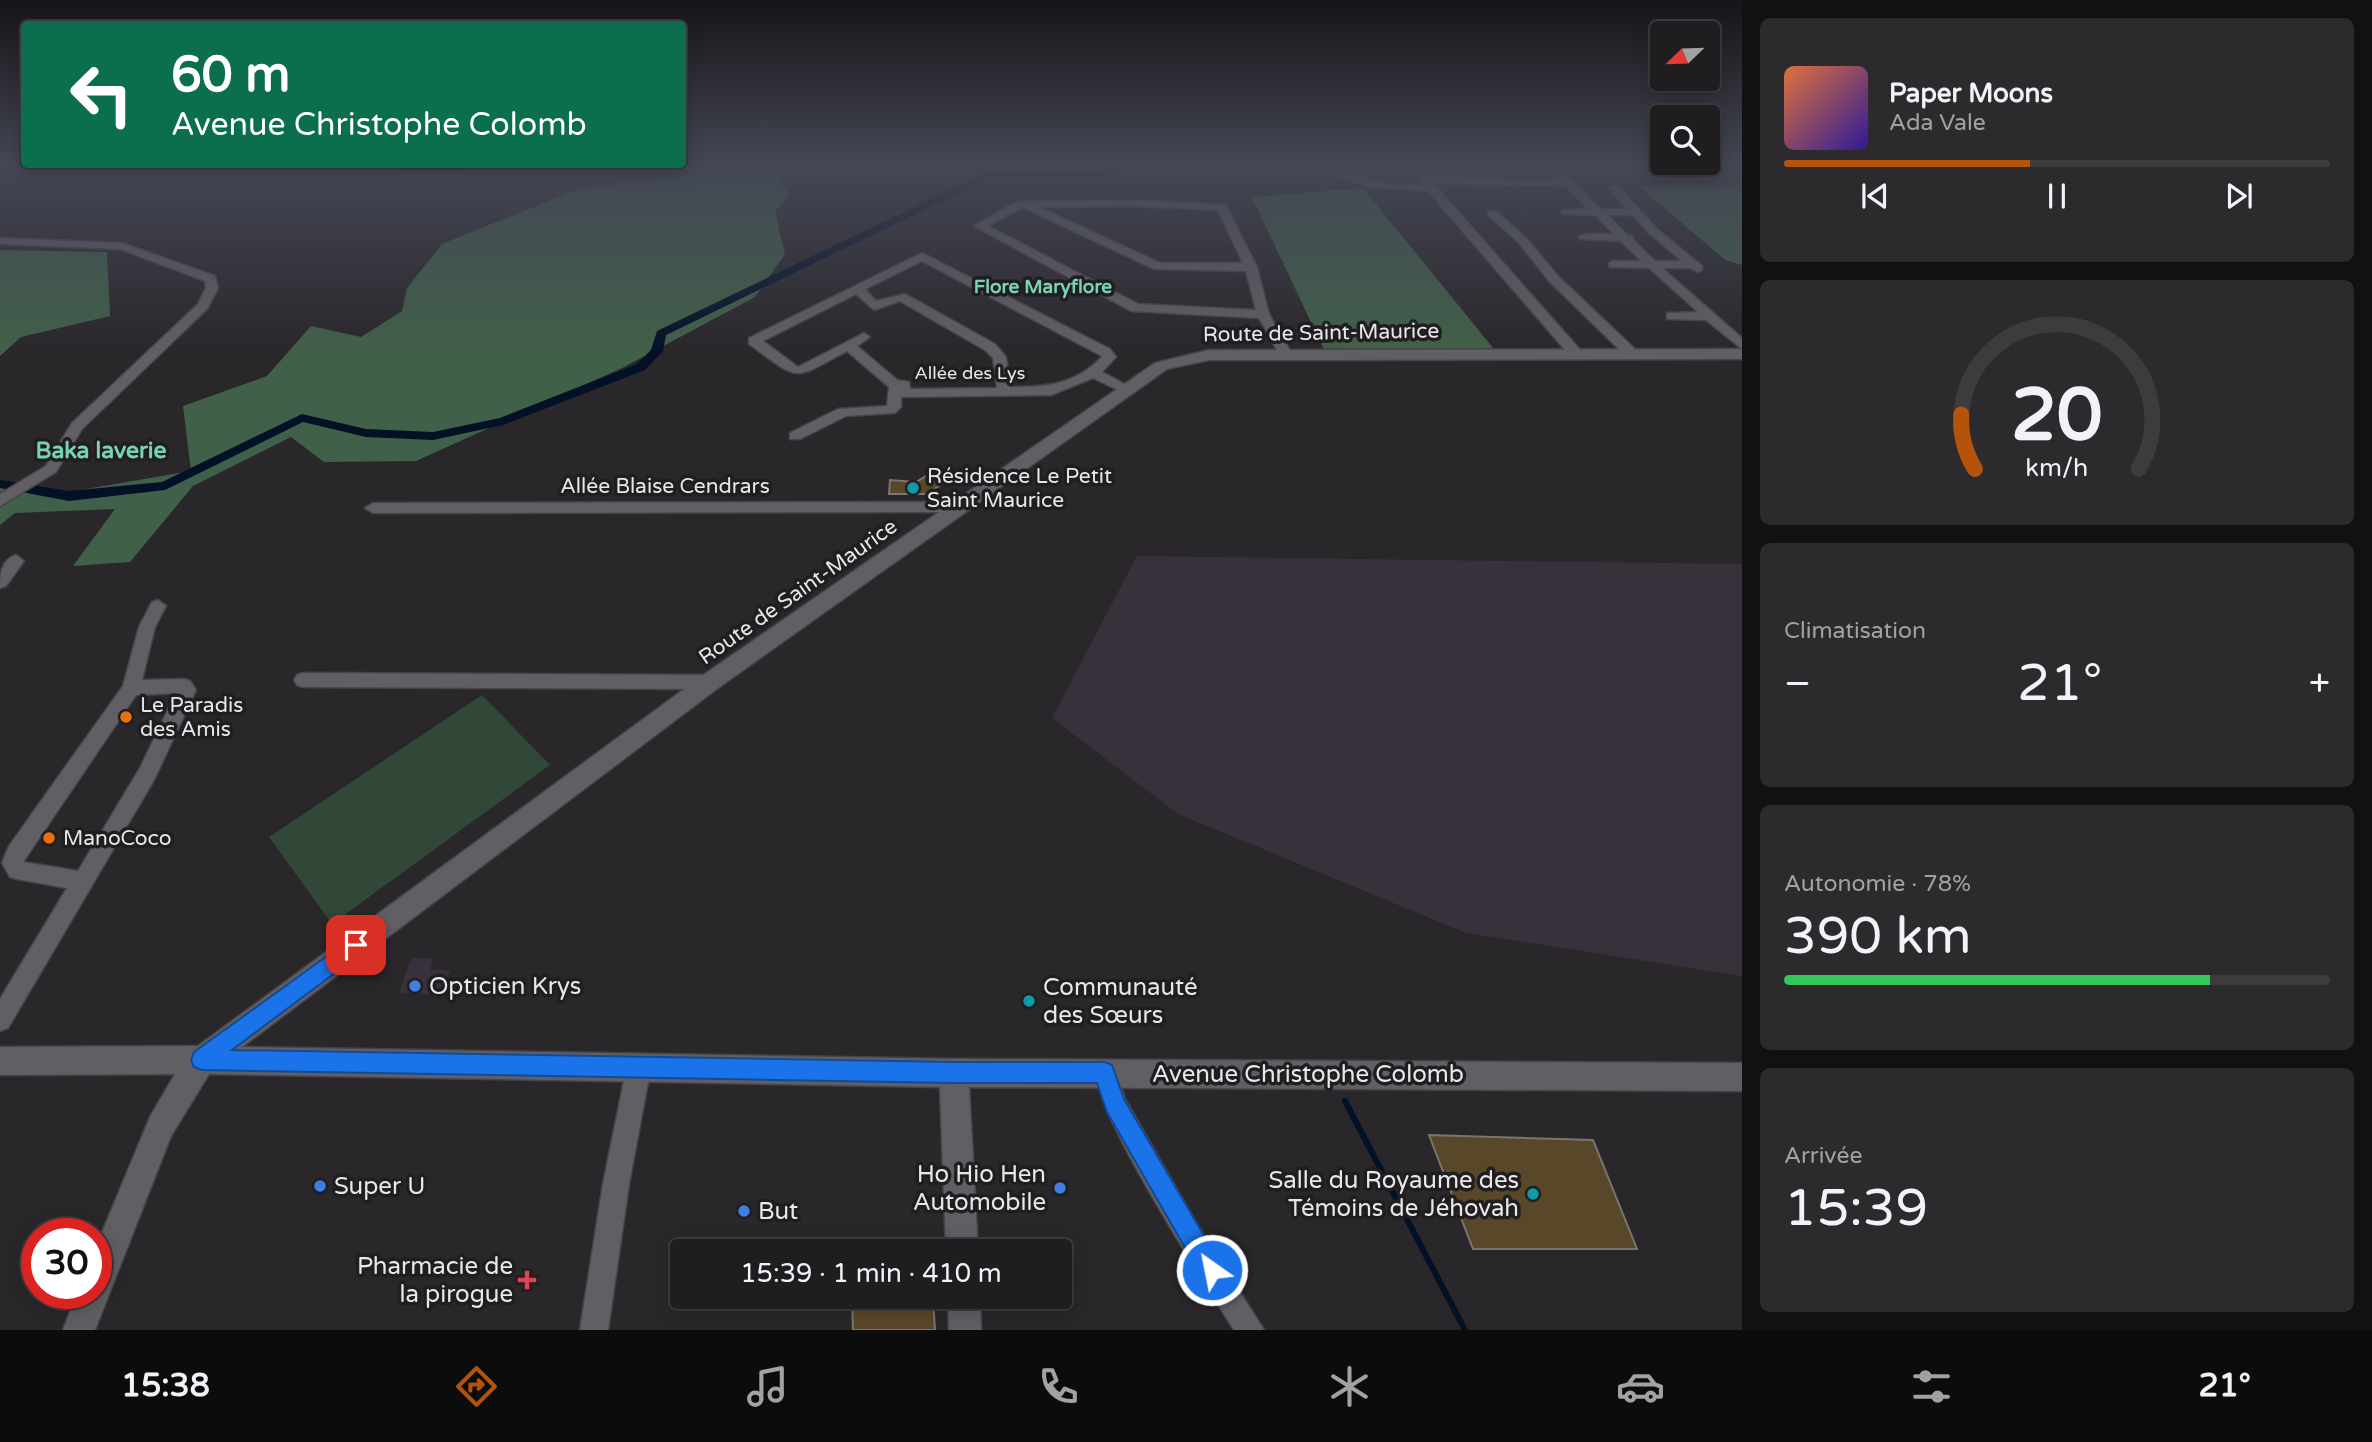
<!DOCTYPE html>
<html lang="fr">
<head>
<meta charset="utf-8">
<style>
	:root { --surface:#201d20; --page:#2d2a2d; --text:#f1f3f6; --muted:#a2a2a5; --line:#3d3b3e; --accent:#b45309 }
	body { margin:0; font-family:"Varela Round",sans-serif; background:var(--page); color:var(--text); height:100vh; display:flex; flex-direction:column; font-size:26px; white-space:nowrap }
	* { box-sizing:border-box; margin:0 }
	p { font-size:23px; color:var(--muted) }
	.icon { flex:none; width:38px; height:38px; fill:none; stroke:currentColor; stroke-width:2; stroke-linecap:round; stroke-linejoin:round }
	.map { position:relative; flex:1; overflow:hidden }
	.details { display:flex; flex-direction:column; gap:18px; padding:18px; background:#121012; width:630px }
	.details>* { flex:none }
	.guide { position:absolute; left:21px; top:21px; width:665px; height:147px; border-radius:7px; box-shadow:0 4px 18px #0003,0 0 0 2px var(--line); background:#0b6e4f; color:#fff; overflow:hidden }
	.needle { width:46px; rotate:247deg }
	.buttons { position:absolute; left:1650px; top:21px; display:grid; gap:14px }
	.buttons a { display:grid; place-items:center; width:70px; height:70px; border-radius:7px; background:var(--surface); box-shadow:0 4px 18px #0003,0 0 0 2px var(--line); font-size:35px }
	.speed { position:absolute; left:21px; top:1218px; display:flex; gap:14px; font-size:35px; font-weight:700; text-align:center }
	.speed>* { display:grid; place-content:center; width:91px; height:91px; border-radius:50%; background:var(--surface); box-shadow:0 4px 18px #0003,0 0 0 2px var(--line); line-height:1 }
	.speed .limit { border:10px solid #d22; background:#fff; color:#111 }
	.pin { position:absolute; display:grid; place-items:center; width:60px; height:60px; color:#fff; margin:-30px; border-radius:14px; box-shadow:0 4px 10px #0006 }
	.me { position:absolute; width:77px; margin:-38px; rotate:327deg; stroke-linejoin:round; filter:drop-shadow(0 0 5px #0008) }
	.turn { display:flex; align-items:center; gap:24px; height:147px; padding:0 35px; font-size:32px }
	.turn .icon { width:91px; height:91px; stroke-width:2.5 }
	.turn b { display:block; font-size:49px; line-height:60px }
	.big { font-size:52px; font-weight:600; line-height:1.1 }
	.details .card { flex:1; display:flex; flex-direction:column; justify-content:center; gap:10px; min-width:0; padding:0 24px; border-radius:10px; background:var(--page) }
	.details .dial { align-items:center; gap:0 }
	.dial svg { height:182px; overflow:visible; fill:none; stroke:var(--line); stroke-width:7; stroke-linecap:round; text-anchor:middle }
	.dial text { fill:var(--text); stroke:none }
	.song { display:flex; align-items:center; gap:21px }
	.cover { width:84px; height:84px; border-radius:10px; background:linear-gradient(135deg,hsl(20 70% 55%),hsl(250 70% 35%)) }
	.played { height:7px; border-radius:4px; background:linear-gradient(90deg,var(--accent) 45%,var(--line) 45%) }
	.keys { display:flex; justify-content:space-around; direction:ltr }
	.heat { display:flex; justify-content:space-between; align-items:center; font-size:38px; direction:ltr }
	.charge { height:10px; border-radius:5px; background:linear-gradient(90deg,#34c759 78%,var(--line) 0) }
	.trip { position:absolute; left:670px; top:1239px; width:402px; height:70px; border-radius:7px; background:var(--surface); box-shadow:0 4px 18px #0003,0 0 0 2px var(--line); font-weight:600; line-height:70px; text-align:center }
	.tab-bar { display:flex; height:112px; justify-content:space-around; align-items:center; background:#0d0c0d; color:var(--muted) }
	.tab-bar .icon { width:49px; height:49px }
	.tab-bar .active { color:var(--accent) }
	.tab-bar b { font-size:32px; color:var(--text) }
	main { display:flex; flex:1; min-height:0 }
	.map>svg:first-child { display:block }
	.built { fill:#36313a }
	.green { fill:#314737 }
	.forest { fill:#416049 }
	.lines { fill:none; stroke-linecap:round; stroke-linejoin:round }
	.stream { stroke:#031127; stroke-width:6 }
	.canal { fill:#031127; fill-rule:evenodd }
	.building { fill:#594729; stroke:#797671; stroke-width:2 }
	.street-casing { stroke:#464447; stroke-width:3 }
	.secondary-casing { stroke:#464447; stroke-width:3 }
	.street { fill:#615f63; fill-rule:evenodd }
	.secondary { fill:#615f63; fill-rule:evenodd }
	.route { fill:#1a73e8; stroke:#114b97; stroke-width:2 }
	.culture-dot { fill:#0f9aa8; stroke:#201e21; stroke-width:2.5 }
	.food-dot { fill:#e8710a; stroke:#201e21; stroke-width:2.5 }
	.shop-dot { fill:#3f7fe0; stroke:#201e21; stroke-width:2.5 }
	.health-dot { fill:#e0444e; stroke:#201e21; stroke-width:2.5 }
	.labels { text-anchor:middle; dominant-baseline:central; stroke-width:7; stroke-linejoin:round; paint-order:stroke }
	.far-street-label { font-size:18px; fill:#e9e7ea; stroke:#201e21 }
	.far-neighbourhood-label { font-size:19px; font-weight:bold; fill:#79d3b2; stroke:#201e21 }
	.street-label { font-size:21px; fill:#e9e7ea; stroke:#201e21 }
	.poi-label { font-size:21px; fill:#e9e7ea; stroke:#201e21; text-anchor:start }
	.neighbourhood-label { font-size:23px; font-weight:bold; fill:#79d3b2; stroke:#201e21 }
	.near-poi-label { font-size:24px; fill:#e9e7ea; stroke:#201e21; text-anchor:start }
	.near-street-label { font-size:24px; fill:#e9e7ea; stroke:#201e21 }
</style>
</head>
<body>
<main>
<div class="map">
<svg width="1742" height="1330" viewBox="0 0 1742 1330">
	<rect width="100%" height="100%" fill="#2a272b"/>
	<path class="built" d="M1137,556L1742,564V976L1466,933L1178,814L1052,718Z
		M411,958H433L430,970H450L442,995L399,993Z"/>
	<path class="green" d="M240,166H493L494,168L454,178L241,169Z
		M482,695L550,765L332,924L269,837Z"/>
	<path class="forest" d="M704,173H776L789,195L775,211L785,254L755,297L622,368L416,461L324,462L291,437L193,486L130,562L73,566L115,509L15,513L0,525V482L63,493L191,471L183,406L267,376L311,326L361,337L402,311L407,288L442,244L581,188Z
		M1742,185V265L1725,260L1639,186Z
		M1363,188L1498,354H1326L1252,197Z
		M0,250L107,252L110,316L21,337L0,356Z"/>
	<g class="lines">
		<path class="stream" d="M1345,1101L1465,1330"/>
		<path class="canal" d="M1112,166H1125L1092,180L988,179L666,335L663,351L645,370L503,425L433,440L366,437L303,422L165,490L69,501L0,488V480L69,491L162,482L302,414L366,429L433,432L500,418L637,364L651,350L657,331L983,174H1091Z"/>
	</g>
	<path class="building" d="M931,473L934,476L938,474L948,481L925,494H889L890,480L916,482Z
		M1429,1135L1593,1140L1637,1249H1473Z
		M852,1298H933L935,1330H853Z"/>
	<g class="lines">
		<defs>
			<path id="street" d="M1306,166H1322L1384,183L1423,185L1419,180L1424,177L1559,180L1546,166H1557L1601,209H1627L1608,187L1617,185L1656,228L1702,266V270L1698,272L1690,268H1662L1742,338V349L1706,320L1667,319V313L1698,312L1649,268L1609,267V263L1613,261H1641L1621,241L1580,239L1578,237L1584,234H1614L1595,215L1562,214V210L1588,209L1566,186L1433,183L1582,352L1583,355L1577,359L1572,358L1428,191L1370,187ZM1608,215H1633L1648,232L1682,261H1655L1633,240V236L1627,235Z
				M1131,200L1226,205L1257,267L1269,314L1292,354L1291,357H1281L1259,318L1131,311L974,226L1012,204L1025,201ZM1131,206L1218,210L1243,263H1160L1039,207ZM1020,208H1024L1154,269L1246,271L1256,310L1138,304L988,226Z
				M1488,211H1496L1527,239L1558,276L1637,351V357H1627L1550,282L1519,243L1488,215Z
				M0,238L122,243L215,276L218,288L207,309L82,429L56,472L0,506V494L46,466L72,423L198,304L206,288L205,281L120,249L0,244Z
				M922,253L1110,349L1116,357L1102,372L1134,389L1127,393L1122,392L1093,378L1051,395L901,397V407L895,413L846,416L800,439H790V433L838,409L887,406L889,387L847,351C791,381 801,382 749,344V338ZM922,261L1100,355L1102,357C1074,385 1048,387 1010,387L1006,357L995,344L905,294L876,301L865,289ZM856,294L874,310L900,301L985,350L993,358L997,388L910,389L909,382L897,380L857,346L870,337L864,333L798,367L763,341Z
				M957,502L965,507L957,512L373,513L365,508L373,503Z
				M16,555L24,561L6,586L0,588C0,574 1,560 16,555Z
				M158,600L166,606L155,627L142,680L184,679L190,681L196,690L154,780L8,1028L0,1031V999L67,888L17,879L10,877L2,863L9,846L123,686L139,627L152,602ZM176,693L140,768L78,871L23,862L136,695Z
				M303,673L710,675L716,677L719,682L716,687L710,689L303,687L297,685L294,680L297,675Z
				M639,1054L647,1058L651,1066L629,1184L608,1330H580L603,1184L627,1066L631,1058Z
				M1105,1060L1113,1064L1125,1099L1195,1221L1264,1330H1234C1210,1291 1083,1098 1097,1064Z"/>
			<path id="secondary" d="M1742,349V359L1209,360L1167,369L718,688L242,1047L954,1059L1742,1063V1091L969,1087L978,1251H946L940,1087L209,1074L171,1136L95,1330H63L77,1293H96V1247L150,1117L175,1074L0,1075V1047L198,1046L702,676L1155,363L1209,350Z
				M948,1297H980L981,1330H949Z"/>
		</defs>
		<use href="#street" class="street-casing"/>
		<use href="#secondary" class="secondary-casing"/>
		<use href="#street" class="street"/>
		<use href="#secondary" class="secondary"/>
	</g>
	<linearGradient id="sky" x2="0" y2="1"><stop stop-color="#171518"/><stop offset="0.47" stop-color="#444755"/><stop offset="1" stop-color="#444755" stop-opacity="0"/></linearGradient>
	<rect width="1742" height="352" fill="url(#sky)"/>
	<path class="route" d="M356,935L363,938L366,945L363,952L232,1050L954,1062H1105L1112,1065L1124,1099L1224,1270L1220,1279L1212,1282L1203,1279L1107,1112L1097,1083H954L202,1070L194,1067L191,1060L194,1052Z"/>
	<g class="culture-dot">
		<circle cx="913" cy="488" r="7"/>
		<circle cx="1029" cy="1001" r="7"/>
		<circle cx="1533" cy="1194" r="7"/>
	</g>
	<g class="food-dot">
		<circle cx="126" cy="717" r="7"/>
		<circle cx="49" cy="838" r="7"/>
	</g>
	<g class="shop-dot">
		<circle cx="415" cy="986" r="7"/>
		<circle cx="320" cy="1186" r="7"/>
		<circle cx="1060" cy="1188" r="7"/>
		<circle cx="744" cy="1211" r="7"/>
	</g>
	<path class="health-dot" d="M523.5 1269.5h7v7h7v7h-7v7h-7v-7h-7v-7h7z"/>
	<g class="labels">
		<g class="far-street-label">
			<text x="970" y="373">Allée des Lys</text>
		</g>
		<g class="far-neighbourhood-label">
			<text x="1043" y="287">Flore Maryflore</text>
		</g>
		<g class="street-label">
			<text transform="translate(1321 333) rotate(-1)">Route de Saint-Maurice</text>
			<text x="665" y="486">Allée Blaise Cendrars</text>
			<text transform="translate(798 592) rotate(-35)">Route de Saint-Maurice</text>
		</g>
		<g class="poi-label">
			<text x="927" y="476">Résidence Le Petit<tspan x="927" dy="24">Saint Maurice</tspan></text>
			<text x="140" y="705">Le Paradis<tspan x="140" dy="24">des Amis</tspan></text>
			<text x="63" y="838">ManoCoco</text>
		</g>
		<g class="neighbourhood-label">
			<text x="101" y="451">Baka laverie</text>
		</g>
		<g class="near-poi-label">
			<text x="429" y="986">Opticien Krys</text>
			<text x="1043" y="987">Communauté<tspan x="1043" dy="28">des Sœurs</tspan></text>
			<text x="1046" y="1174" text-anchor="end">Ho Hio Hen<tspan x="1046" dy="28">Automobile</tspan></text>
			<text x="1519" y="1180" text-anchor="end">Salle du Royaume des<tspan x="1519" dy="28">Témoins de Jéhovah</tspan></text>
			<text x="334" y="1186">Super U</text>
			<text x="758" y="1211">But</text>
			<text x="513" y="1266" text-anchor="end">Pharmacie de<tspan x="513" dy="28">la pirogue</tspan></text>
		</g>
		<g class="near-street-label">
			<text x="1308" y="1074">Avenue Christophe Colomb</text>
		</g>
	</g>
</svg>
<div class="buttons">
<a><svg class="needle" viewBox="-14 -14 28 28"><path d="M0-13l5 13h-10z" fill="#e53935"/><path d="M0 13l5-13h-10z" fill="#a2a2a5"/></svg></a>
<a><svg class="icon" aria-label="search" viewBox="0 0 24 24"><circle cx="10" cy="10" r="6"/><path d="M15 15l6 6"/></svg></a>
</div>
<div class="speed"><div class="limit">30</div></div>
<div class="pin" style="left:356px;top:945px;background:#d93025"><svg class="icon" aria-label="arrive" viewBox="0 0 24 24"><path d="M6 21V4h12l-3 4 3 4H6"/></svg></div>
<svg class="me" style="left:1212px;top:1270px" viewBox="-20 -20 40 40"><circle r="17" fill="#1a73e8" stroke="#fff" stroke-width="3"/><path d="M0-11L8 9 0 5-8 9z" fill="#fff"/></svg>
<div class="trip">15:39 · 1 min · 410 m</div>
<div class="guide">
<div class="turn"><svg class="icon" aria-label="left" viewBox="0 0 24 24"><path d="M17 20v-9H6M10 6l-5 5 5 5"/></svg><div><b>60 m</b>Avenue Christophe Colomb</div></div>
</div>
</div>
<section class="details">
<div class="card">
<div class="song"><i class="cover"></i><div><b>Paper Moons</b><p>Ada Vale</p></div></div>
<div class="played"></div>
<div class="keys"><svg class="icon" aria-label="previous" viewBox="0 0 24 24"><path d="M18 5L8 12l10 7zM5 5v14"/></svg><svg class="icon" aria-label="pause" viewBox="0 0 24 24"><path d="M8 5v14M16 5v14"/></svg><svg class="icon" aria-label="next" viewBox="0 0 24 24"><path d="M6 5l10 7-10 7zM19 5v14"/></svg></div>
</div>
<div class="card dial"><svg viewBox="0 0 100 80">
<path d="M14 69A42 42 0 1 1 86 69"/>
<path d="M14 69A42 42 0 0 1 8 45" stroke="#b45309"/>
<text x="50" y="56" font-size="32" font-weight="700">20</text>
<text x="50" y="72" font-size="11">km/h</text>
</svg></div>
<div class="card"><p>Climatisation</p>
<div class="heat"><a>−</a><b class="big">21°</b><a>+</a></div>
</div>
<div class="card"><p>Autonomie · 78%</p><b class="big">390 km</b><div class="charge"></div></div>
<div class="card"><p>Arrivée</p><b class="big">15:39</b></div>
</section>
</main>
<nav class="tab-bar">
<b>15:38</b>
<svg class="icon active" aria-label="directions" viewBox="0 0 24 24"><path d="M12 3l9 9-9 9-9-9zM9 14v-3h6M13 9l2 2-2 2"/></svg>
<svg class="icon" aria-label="music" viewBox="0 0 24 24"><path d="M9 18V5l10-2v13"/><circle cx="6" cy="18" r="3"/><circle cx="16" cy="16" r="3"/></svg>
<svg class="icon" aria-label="phone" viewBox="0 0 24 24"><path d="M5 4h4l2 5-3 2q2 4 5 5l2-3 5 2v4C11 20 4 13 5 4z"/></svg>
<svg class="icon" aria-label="climate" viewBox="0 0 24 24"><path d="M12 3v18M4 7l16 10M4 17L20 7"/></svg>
<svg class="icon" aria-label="car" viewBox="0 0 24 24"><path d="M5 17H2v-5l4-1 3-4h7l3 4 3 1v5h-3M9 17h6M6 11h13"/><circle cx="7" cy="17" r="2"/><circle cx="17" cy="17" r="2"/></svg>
<svg class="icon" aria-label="filters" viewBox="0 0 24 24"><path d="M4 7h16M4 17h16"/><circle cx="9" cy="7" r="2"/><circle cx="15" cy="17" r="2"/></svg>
<b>21°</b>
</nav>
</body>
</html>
